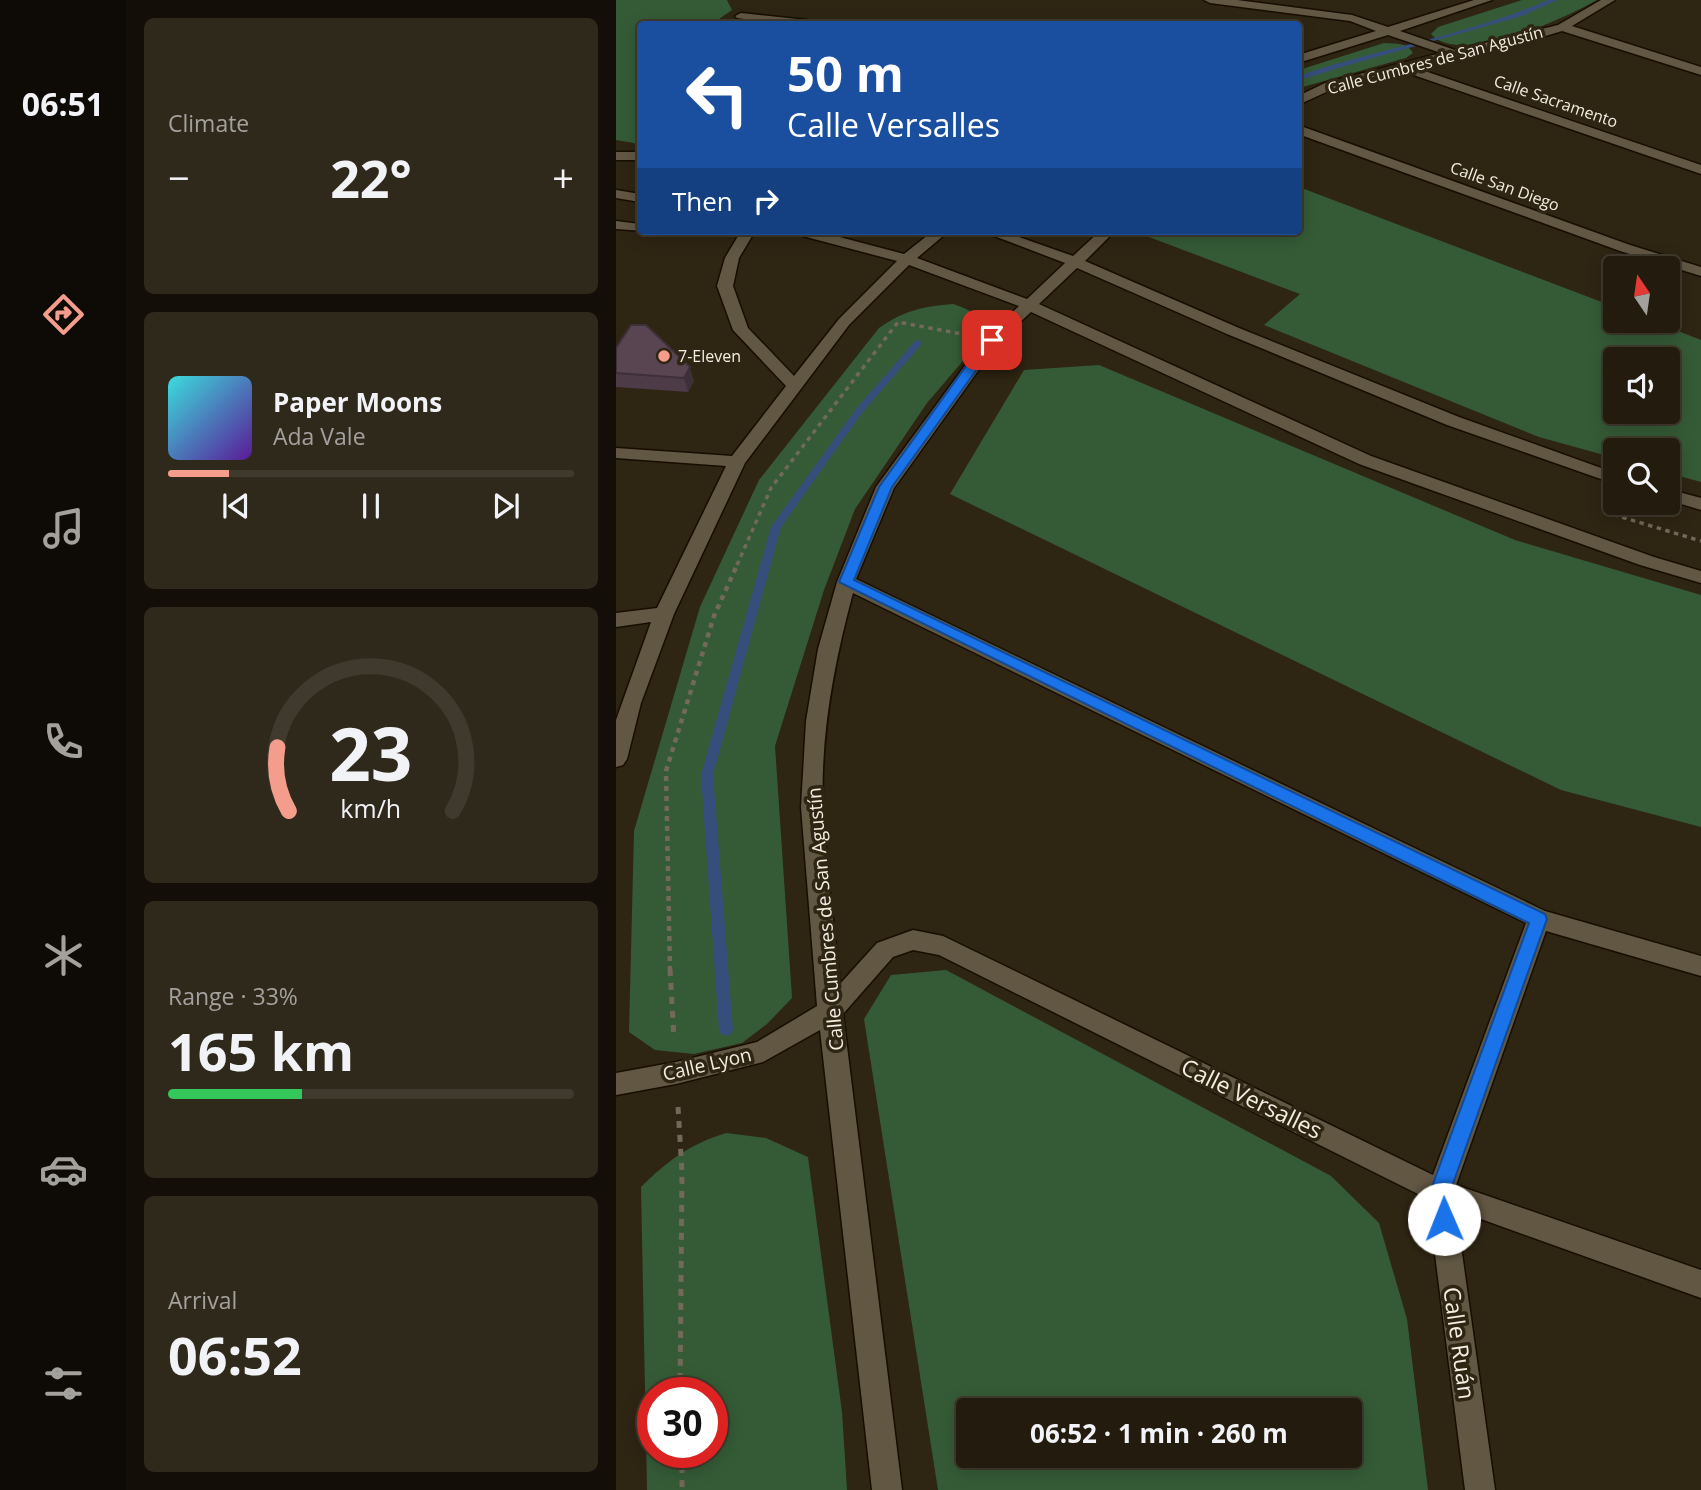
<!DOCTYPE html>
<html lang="en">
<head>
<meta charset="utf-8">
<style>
	:root { --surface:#231c0e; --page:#2f291c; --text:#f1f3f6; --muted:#a3a19e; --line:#403a2e; --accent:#f59d8d }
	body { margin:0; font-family:"Open Sans",sans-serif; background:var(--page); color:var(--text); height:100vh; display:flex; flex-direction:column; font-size:26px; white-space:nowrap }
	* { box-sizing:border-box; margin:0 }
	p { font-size:23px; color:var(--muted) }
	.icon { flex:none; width:38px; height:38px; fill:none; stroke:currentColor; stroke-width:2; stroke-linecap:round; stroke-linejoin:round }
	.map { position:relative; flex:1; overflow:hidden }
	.details { display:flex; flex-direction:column; gap:18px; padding:18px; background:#130f08; width:490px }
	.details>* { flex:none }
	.hud { position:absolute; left:21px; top:21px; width:665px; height:214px; border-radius:7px; box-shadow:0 4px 18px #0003,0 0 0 2px var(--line); background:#1a4fa0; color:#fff; overflow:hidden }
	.needle { width:46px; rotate:347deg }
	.buttons { position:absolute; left:987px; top:256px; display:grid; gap:14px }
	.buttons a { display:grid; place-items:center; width:77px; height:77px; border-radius:7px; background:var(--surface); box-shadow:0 4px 18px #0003,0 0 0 2px var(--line); font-size:35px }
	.speed { position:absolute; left:21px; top:1377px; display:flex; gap:14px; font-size:35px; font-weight:700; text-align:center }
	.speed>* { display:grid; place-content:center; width:91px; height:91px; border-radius:50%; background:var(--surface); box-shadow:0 4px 18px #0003,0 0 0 2px var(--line); line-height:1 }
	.speed .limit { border:10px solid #d22; background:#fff; color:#111 }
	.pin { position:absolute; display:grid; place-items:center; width:60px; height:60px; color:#fff; margin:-30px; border-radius:14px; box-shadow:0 4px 10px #0006 }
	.me { position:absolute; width:77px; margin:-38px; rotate:359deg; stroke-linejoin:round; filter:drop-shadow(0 0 5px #0008) }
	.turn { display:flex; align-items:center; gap:24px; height:147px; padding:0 35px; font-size:32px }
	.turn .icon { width:91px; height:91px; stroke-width:2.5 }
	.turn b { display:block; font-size:49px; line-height:60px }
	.then { display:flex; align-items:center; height:66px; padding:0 35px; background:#0003; gap:14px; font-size:26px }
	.big { font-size:52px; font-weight:700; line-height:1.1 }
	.details .widget { flex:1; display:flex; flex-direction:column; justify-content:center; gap:10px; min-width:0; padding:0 24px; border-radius:10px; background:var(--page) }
	.details .dial { align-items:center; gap:0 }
	.dial svg { height:182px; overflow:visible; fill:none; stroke:var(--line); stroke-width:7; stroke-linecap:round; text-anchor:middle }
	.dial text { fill:var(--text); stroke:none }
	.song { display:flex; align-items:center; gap:21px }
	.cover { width:84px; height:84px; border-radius:10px; background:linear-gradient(135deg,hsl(180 70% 55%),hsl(270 70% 35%)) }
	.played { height:7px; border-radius:4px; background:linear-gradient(90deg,var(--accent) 15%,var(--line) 15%) }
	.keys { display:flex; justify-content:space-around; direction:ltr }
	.heat { display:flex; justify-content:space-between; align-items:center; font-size:38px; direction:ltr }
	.charge { height:10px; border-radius:5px; background:linear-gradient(90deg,#34c759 33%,var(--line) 0) }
	.trip { position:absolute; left:340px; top:1398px; width:406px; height:70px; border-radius:7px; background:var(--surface); box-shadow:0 4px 18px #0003,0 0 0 2px var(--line); font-weight:700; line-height:70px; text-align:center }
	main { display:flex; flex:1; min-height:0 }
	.tab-bar { display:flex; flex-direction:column; width:126px; justify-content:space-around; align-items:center; background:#0e0b06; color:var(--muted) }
	.tab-bar .icon { width:49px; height:49px }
	.tab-bar .active { color:var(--accent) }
	.tab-bar b { font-size:32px; color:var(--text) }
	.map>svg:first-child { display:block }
	.green { fill:#355b36; fill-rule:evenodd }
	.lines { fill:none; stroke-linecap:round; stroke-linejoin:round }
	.stream { fill:#354e7c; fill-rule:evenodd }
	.minor-casing { stroke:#170e01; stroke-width:3 }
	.path-far2 { stroke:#72695a; stroke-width:3.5; stroke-dasharray:4.5 4.5; stroke-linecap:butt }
	.path-far1 { stroke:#72695a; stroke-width:4.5; stroke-dasharray:5 5; stroke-linecap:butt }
	.path { stroke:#72695a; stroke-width:5; stroke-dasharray:7 7; stroke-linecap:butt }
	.minor { fill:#625743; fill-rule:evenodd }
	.wall { fill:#4d3b47 }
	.shaded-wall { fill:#3e3039 }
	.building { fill:#594552; stroke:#3e3039; stroke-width:2 }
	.route { fill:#1a73e8; stroke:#114b97; stroke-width:2 }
	.poi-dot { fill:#f59d8d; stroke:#2f2513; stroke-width:2.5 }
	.labels { text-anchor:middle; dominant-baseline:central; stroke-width:7; stroke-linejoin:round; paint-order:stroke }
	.far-street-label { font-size:16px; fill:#f4ede2; stroke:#2f2513 }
	.far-poi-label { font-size:16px; fill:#f4ede2; stroke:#2f2513; text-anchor:start }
	.street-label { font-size:19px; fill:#f4ede2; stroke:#2f2513 }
	.near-street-label { font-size:23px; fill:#f4ede2; stroke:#2f2513 }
</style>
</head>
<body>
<main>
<nav class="tab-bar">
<b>06:51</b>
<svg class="icon active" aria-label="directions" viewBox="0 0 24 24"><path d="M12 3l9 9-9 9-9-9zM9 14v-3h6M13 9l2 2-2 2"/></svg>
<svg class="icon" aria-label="music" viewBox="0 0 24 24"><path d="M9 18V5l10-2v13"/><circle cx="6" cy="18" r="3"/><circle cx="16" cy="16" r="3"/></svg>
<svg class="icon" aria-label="phone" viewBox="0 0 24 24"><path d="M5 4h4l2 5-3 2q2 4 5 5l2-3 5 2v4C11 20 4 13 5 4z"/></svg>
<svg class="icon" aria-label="climate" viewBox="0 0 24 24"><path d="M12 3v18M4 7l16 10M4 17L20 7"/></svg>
<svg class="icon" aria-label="car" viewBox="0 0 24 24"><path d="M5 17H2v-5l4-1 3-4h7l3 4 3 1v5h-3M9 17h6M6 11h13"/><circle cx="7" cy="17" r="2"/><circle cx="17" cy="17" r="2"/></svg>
<svg class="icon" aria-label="filters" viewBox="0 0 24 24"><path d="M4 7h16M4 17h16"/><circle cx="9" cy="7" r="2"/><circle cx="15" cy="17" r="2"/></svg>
</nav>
<section class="details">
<div class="widget"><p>Climate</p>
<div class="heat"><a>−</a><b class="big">22°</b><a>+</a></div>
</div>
<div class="widget">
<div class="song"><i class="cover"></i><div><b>Paper Moons</b><p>Ada Vale</p></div></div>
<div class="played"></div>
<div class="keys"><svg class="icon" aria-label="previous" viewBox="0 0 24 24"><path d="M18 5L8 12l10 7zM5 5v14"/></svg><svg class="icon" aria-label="pause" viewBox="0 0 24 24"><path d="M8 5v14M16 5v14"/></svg><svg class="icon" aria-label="next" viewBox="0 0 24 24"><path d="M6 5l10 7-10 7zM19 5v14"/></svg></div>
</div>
<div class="widget dial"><svg viewBox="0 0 100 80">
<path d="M14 69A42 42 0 1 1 86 69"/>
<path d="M14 69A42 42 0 0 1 9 41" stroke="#f59d8d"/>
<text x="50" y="56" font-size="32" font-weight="700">23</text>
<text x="50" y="72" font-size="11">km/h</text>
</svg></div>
<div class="widget"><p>Range · 33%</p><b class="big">165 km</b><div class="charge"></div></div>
<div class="widget"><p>Arrival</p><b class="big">06:52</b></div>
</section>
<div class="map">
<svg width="1085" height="1490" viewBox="0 0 1085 1490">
	<rect width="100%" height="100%" fill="#2f2513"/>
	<path class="green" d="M0,0H111L116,10L96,24H24V144L0,140Z
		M906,0H981C950,18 843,67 815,34L822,27Z
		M768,43C780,44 791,42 797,53L790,58L683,88V70Z
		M683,187L999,307V320H1034L1085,340V482L1052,473V450H999V458L923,437L648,325L684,294L525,234L529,231H682ZM999,359H1052V411H999Z
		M337,304C357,311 365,315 369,335L311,403L239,509L208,590L159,746L176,998L151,1024L126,1043L78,1054L39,1050L13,1032L18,831L84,607L143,480L263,328C287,311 308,306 337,304Z
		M483,365L899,540L1085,595V827L945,790L334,494L408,370Z
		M330,970L715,1176L763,1223L791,1319L812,1490H322L248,1019L275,975ZM352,1410H733V1456H352Z
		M110,1133L150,1138L192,1157L226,1412L231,1490H31L25,1187C51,1161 74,1144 110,1133ZM37,1393H96V1452H37Z"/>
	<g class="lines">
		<path class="stream" d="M932,0H941L906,16L722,68L682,81V76C765,48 853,35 932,0Z
			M302,340L305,341V345L246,413L165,527L97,775L117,1030L115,1034L110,1036L105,1034L103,1030L85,775L155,527L240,409L299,341Z"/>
		<defs>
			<path id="minor" d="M588,0H621L736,15L772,27L858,0H876L784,31L839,50L942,25L985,0H999L956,26L1085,67V75L946,31L907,43L797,67L1085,165V174L783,70L717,89L682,105V96L709,83L825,53L772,35L682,63V55L760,31L734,21L594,3Z
				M125,13L191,20L197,24H166L121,18L119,16Z
				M682,125L1014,245L1085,267V276L1004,251L682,134Z
				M0,152H24V160H0Z
				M0,190L24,194V202L0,198Z
				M0,221L24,224V231H28L0,229Z
				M125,231H139L123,258L117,286L132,328L178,376L223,319L281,261L179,234L177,231H201L288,254L317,231H333L301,258L411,299L449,263L365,231H386L457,256L484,231H499L469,261L623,328L843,417L999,473V484L831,425L611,334L461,268L423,304L755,456L1038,557L1085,571V583L1024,565L743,464L415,312L382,343L278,488L240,579L929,911L1085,956V976L930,931L840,1185L1085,1270V1298L840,1210L879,1490H849L812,1199L323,955L297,950L277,957L227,1014L286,1490H256L204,1030L147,1062L60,1084L0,1095V1073L60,1062L141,1042L201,1006L185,807L190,721L202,649L221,582L260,487L370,337L403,306L293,265L233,325L129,463L58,614L25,703L11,759L7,765L0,767V720L35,622L0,627V613L41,608L110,466L0,458V448L116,456L170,386L117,330L101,286L109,258ZM237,593L910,923L817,1175L327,936L297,930L261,943L224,984C218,925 210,867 207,809C204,736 218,663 237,593Z
				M1052,489L1085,498V510L1052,500Z"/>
		</defs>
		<use href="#minor" class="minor-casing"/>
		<path class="path-far2" d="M989,512L1085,541
			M121,565L155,488L282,322L346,334"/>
		<path class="path-far1" d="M54,971L50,771L98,616L122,563"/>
		<path class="path" d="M54,969L58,1039
			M62,1107L66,1172L64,1393
			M66,1452V1490"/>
		<use href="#minor" class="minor"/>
	</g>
	<path class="wall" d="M0,348L78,381L72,392L0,387Z"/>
	<path class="shaded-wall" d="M74,367L78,381L72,392L68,378Z"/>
	<path class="building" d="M15,325H30L74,367L68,378L0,373V348Z"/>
	<path class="route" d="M376,336L382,340L276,487L238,580L929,914L931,919L834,1192L838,1219L835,1226L828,1228L820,1226L814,1192L913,923L223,582L263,487L371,337Z"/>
	<circle class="poi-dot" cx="48" cy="356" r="7"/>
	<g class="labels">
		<g class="far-street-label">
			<text transform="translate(819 60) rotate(-15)">Calle Cumbres de San Agustín</text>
			<text transform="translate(940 101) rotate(19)">Calle Sacramento</text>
			<text transform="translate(889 186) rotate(20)">Calle San Diego</text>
		</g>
		<g class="far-poi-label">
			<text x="62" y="356">7-Eleven</text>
		</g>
		<g class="street-label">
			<text transform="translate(209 919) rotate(-95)">Calle Cumbres de San Agustín</text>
			<text transform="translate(91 1064) rotate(-13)">Calle Lyon</text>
		</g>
		<g class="near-street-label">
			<text transform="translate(636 1098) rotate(26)">Calle Versalles</text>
			<text transform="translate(844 1343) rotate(82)">Calle Ruán</text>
		</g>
	</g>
</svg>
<div class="buttons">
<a><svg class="needle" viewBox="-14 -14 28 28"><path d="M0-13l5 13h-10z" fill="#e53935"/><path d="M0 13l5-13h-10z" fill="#a3a19e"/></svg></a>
<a><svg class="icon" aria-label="sound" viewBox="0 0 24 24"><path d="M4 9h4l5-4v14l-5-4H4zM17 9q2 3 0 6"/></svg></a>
<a><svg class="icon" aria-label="search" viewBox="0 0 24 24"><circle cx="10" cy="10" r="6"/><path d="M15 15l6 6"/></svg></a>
</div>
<div class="speed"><div class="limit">30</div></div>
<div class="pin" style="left:376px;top:340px;background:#d93025"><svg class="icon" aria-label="arrive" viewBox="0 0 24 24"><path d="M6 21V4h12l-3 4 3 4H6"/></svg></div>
<svg class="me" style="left:828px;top:1219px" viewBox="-20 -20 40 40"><circle r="19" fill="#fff"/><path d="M0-13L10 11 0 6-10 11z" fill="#1a73e8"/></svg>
<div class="trip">06:52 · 1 min · 260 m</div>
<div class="hud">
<div class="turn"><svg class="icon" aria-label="left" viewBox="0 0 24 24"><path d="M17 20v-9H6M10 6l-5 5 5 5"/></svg><div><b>50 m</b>Calle Versalles</div></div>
<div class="then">Then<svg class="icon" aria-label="right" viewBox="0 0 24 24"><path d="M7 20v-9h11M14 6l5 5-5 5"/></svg></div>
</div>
</div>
</main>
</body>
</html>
